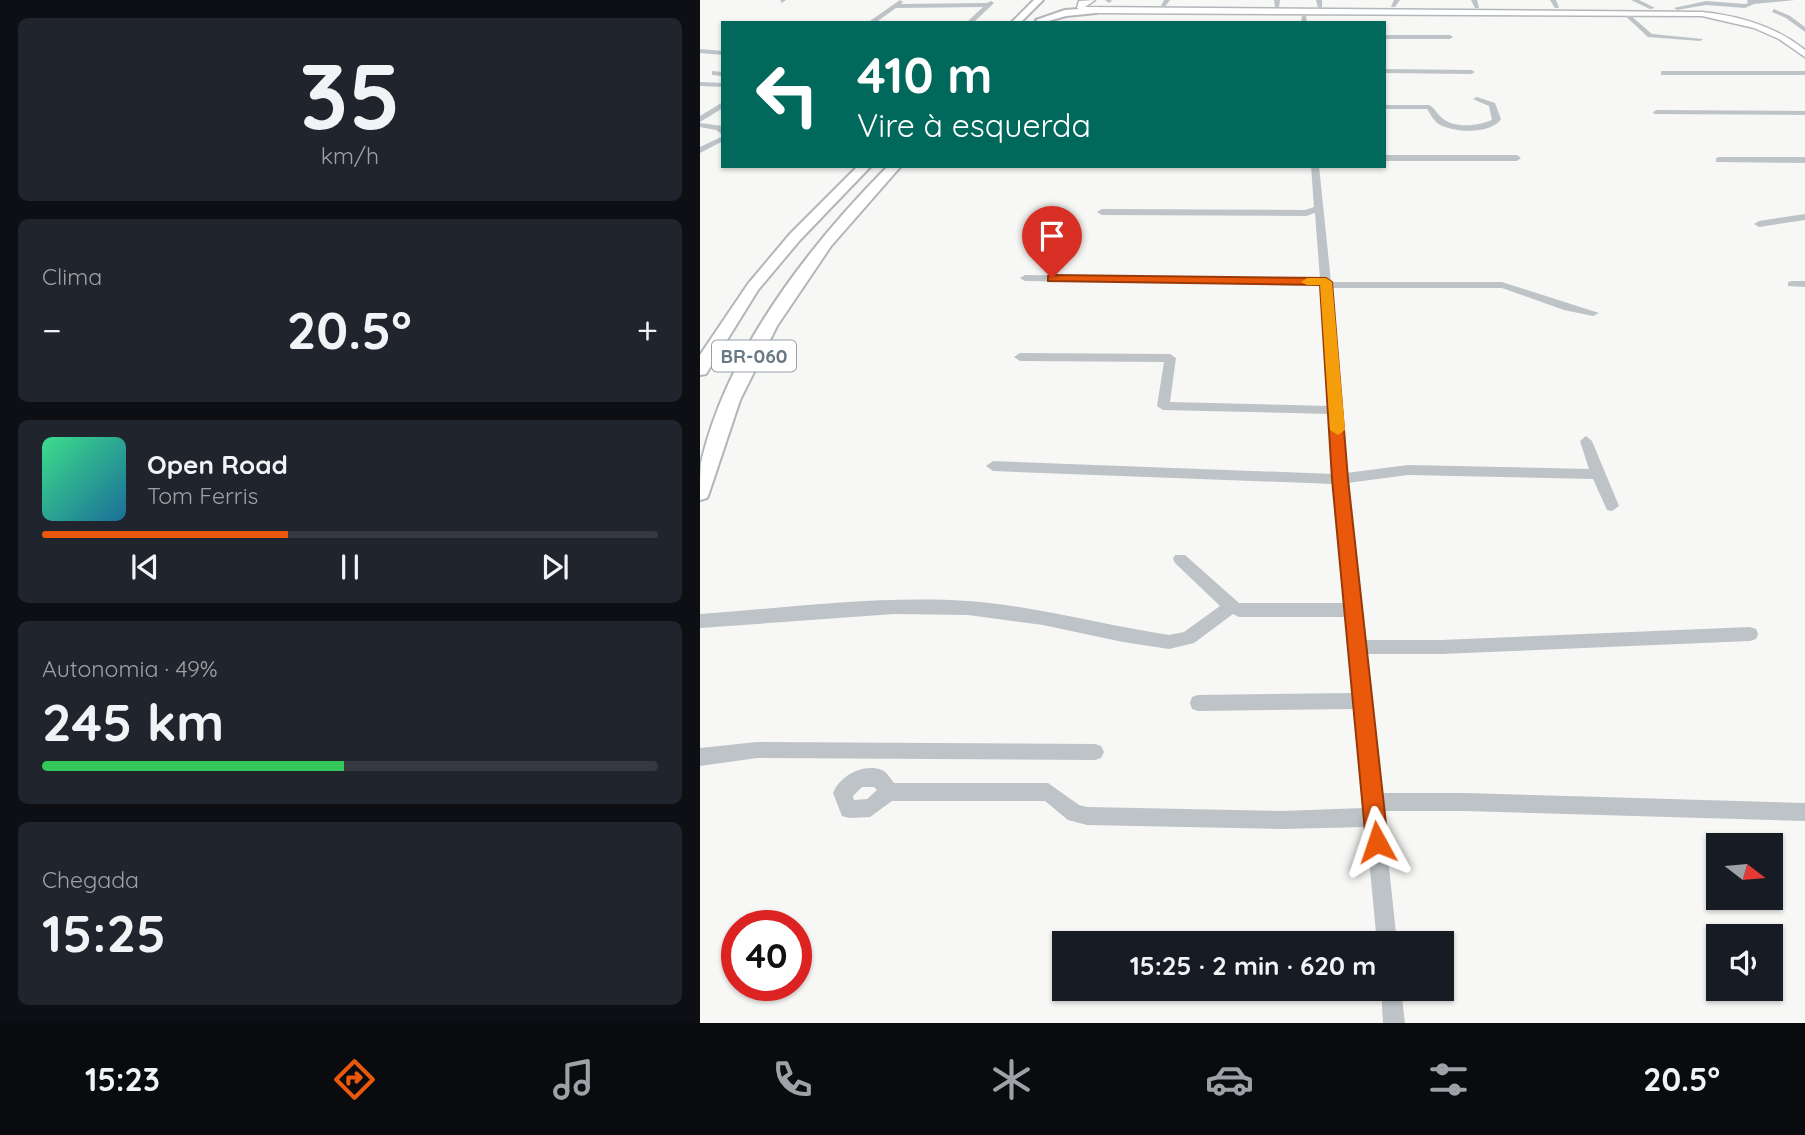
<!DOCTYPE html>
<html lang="pt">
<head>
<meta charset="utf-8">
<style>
	:root { --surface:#171b24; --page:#20242c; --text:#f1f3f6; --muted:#9ea1a6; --line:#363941; --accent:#ea580c }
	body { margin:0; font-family:Quicksand,sans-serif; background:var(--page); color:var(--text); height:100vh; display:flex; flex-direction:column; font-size:26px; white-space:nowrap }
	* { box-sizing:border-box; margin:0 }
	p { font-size:23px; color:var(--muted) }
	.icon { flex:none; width:38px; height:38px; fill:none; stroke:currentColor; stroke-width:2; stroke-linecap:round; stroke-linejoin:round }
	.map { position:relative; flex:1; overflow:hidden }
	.panel { display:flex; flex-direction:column; gap:18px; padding:18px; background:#0d0f14; width:700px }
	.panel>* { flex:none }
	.guide { position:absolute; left:21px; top:21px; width:665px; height:147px; border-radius:0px; box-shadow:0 2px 5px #0004; background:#00695c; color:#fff; overflow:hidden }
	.needle { width:46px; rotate:106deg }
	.controls { position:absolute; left:1006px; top:833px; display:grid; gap:14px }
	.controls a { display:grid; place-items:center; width:77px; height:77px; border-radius:0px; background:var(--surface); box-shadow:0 2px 5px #0004; font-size:35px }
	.speed { position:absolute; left:21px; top:910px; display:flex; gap:14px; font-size:35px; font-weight:700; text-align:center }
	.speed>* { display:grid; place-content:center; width:91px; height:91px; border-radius:50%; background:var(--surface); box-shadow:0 2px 5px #0004; line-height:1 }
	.speed .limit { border:10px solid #d22; background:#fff; color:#111 }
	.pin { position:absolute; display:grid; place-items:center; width:60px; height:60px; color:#fff; margin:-72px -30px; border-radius:50% 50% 50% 0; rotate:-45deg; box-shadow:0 0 7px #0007 }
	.pin .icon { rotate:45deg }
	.me { position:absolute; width:77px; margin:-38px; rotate:355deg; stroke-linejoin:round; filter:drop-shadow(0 0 5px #0008) }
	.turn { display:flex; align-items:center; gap:24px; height:147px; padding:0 21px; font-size:32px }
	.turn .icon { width:91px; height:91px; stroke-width:2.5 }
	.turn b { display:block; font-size:49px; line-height:60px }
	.big { font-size:52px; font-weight:700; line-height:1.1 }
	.panel .card { flex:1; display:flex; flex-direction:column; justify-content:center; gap:10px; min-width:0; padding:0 24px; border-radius:10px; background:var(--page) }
	.panel .dial { align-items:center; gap:0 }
	.dial b { font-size:91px; line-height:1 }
	.song { display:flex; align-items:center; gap:21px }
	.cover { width:84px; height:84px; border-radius:10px; background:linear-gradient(135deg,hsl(150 70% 55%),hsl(200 70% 35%)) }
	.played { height:7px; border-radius:4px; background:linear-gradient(90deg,var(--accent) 40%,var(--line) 40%) }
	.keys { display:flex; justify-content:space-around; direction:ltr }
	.heat { display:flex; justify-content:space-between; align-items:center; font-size:38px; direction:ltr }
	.charge { height:10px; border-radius:5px; background:linear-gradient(90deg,#34c759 49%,var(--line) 0) }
	.trip { position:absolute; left:352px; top:931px; width:402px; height:70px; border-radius:0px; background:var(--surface); box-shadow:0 2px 5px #0004; font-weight:700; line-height:70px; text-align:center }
	.menu { display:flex; height:112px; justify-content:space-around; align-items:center; background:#090b0e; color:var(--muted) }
	.menu .icon { width:49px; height:49px }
	.menu .on { color:var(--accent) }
	.menu b { font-size:32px; color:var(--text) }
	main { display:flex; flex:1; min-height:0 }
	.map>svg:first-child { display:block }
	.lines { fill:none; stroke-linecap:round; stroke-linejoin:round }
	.major-casing { stroke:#b2b7bb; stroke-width:3 }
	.highway-casing { stroke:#b2b6ba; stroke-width:4 }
	.minor { fill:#bec3c7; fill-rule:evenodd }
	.major { fill:#fff; fill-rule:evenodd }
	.highway { fill:#fff; fill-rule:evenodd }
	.route { fill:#ea580c; stroke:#983908; stroke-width:2 }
	.slow { fill:#f59e0b }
	.labels { text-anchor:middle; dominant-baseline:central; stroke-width:7; stroke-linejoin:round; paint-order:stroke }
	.shield { fill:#fff; stroke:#95a1aa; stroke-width:2 }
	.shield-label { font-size:19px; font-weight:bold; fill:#687985 }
</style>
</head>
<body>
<main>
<section class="panel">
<div class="card dial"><b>35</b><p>km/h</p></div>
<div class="card"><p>Clima</p>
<div class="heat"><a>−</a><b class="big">20.5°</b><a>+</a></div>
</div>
<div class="card">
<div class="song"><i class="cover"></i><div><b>Open Road</b><p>Tom Ferris</p></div></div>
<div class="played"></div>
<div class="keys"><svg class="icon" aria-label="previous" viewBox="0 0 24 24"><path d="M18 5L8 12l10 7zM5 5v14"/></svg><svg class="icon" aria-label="pause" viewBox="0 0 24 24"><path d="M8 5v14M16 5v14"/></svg><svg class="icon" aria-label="next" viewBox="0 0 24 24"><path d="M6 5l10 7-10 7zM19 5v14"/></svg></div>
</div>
<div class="card"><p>Autonomia · 49%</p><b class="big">245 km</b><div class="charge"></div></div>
<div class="card"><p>Chegada</p><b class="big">15:25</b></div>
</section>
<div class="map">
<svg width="1105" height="1023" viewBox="0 0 1105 1023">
	<rect width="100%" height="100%" fill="#f7f7f5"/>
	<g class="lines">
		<defs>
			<path id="major" d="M395,0L385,7L1002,12C1040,16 1075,26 1105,50V57L1079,39L1054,28L1002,16L389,13L377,8L379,1Z"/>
			<path id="highway" d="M334,0H343L320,23H311Z
				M393,8L397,11L396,13L366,16L341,23L336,20L365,10Z
				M158,166H171L100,240L58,290L6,374L0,375V355L48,284L90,234Z
				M188,166H201L131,246L77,326L40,400L9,493L7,498L0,500C0,488 0,474 1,463C27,351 109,246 188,166Z"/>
		</defs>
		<use href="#major" class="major-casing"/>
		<use href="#highway" class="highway-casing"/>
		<path class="minor" d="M80,0H86L82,3Z
			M200,0L203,2L201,4L287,3L291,1L294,3L273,23H266L283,7L196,8L175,23H167Z
			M405,0H411L412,1L409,3Z
			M464,0H470L464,8L461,6Z
			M574,0H580L579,7H575Z
			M616,0H622V8H618Z
			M694,0H700L695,7H691Z
			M771,0H777L779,8H775Z
			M850,0H856L859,8H855Z
			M931,0H939L955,8L950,9Z
			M1047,0H1095L1054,4L1045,8L1006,5L977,10L974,8L1006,1L1045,4L1048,3Z
			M923,9L952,34L1003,39L1000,41L948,37L921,12Z
			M1074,9L1090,16L1105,27V32L1086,18L1072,12Z
			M602,15H606L607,23H601Z
			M684,35H750L753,37L750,39H684Z
			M0,49L23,51V55L0,53Z
			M684,69L771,70L775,72L771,74L684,73Z
			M12,71L23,72V76L12,75Z
			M961,71H1105V75H961Z
			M0,82L23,83V87L0,86Z
			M777,97L795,103L801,119C791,135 751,133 737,123C733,119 730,114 727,109H684V105H729C735,108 736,113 741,117C753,129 778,126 792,120L789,106L773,99Z
			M23,102V108L0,122V116Z
			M957,110L1105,111V115L954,114L953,112Z
			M0,123L22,126L23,135L16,130L0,127Z
			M23,136V141L0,153V147Z
			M684,155H817L821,158L817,161H684Z
			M1019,157H1105V163L1016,162V158Z
			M611,166H619L631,282H802L899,313L893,316L864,310L802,288H631L643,410L646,473L708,465L889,469L880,441L886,436L892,441L919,506L912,511L907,510L893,479L708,475L647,483L664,640H741L1050,627L1056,629L1058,634L1056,639L1050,641L741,654H666L681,793H764L1105,803V821L764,811H683L697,943H677L666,827L581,829L387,825L368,820L345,801H192L170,817L149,818L142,816L133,793C140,776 163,763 182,770C187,772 190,778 194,783H348L379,805L387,807L581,811L664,808L655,709L498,711L492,709L490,703L492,697L498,695L653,693L646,617H539L533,614L494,643L469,649L423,642L343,625L268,615L194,614L0,628V614C88,608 179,595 268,601C336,606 402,625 469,635L484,632L520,606L475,563L473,559L475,555H485L539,603H645L634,484L293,471L286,466L293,461L633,474L631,414L463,410L457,406L464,362L320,361L314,357L320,353L470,354L476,358L470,402L630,406L620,285L325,281L320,278L325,275L620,279L615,213L606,216L402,215L397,212L402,209L605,210L614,207ZM162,787H174L177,790L167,799L154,800L153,796Z
			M1105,214V220L1059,227L1054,224L1059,221Z
			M1092,281H1105V287L1088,286V282Z
			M57,742L395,744L401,746L404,752L401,758L395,760L57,758L0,766V748Z
			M681,989H701L705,1023H683Z"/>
		<use href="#major" class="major"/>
		<use href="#highway" class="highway"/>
	</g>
	<path class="route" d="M352,275L626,278L632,282L648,479L688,842L685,850L677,853L669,850L666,842L632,479L620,285L348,281V276Z"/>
	<path class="slow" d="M626,278L632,282L645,430L638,435L630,430L620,285H607L601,282L607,278Z"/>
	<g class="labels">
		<rect class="shield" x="12" y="340.5" width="84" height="31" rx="5"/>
		<g class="shield-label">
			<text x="54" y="356">BR-060</text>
		</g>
	</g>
</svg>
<div class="controls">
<a><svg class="needle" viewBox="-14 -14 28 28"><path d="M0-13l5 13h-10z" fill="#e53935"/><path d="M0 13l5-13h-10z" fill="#9ea1a6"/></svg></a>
<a><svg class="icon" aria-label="sound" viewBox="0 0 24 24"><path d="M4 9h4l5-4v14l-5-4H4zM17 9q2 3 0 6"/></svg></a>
</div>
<div class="speed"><div class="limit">40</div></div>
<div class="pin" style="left:352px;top:278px;background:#d93025"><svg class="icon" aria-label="arrive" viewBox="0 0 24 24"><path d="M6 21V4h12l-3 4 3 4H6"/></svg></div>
<svg class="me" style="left:677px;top:842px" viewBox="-20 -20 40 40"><path d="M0-17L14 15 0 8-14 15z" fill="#ea580c" stroke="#fff" stroke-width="4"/></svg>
<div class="trip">15:25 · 2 min · 620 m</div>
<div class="guide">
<div class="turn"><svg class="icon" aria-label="left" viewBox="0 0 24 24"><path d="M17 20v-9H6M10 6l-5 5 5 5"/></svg><div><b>410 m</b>Vire à esquerda</div></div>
</div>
</div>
</main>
<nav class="menu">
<b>15:23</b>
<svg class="icon on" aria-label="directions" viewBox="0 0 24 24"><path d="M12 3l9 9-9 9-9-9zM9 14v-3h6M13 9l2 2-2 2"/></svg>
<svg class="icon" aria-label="music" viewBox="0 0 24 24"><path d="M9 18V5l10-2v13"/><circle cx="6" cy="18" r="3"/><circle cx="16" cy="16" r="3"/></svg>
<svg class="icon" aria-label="phone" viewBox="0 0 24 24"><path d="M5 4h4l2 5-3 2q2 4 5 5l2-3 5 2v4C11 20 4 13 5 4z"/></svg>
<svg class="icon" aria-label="climate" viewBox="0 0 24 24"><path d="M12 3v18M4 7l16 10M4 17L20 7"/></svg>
<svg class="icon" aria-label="car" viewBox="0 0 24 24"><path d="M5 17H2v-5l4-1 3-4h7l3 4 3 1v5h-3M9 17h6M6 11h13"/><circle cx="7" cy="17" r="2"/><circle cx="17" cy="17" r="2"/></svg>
<svg class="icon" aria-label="filters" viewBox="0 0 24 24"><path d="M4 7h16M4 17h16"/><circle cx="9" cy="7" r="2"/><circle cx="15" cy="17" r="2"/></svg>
<b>20.5°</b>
</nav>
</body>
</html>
